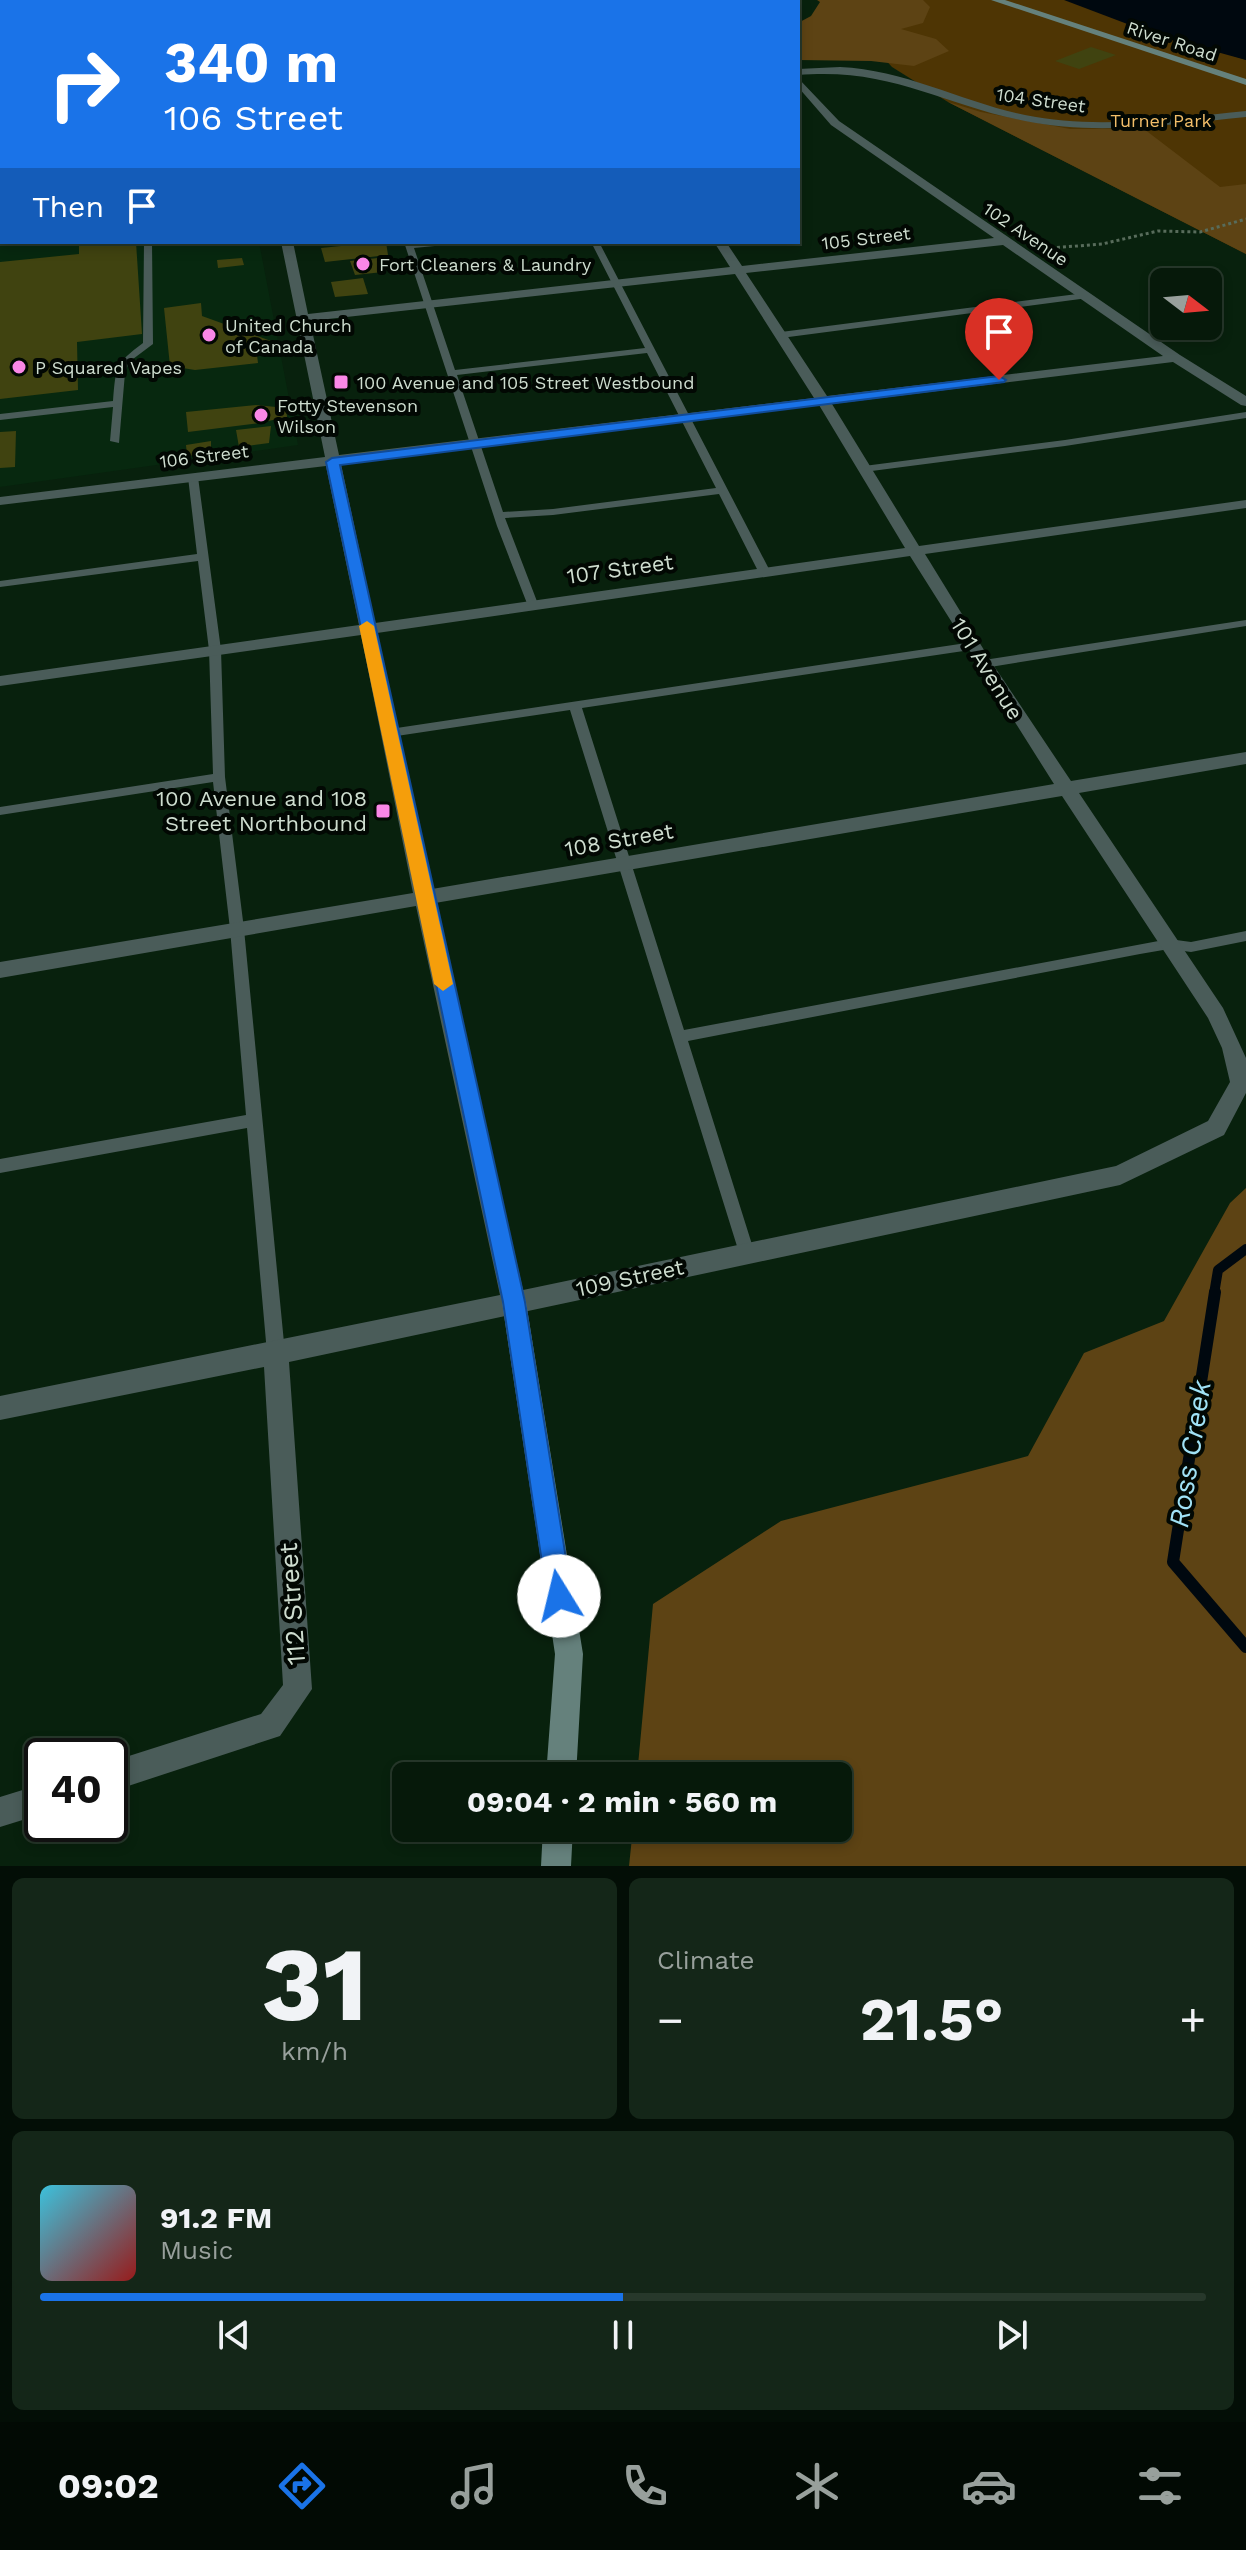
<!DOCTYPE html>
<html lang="en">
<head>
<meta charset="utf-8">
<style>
	:root { --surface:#06190a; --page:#142618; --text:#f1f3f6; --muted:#98a09c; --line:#27382b; --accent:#1a73e8 }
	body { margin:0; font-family:"Work Sans",sans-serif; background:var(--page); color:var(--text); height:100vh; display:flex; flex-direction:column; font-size:30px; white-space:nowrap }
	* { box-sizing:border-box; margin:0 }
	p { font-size:26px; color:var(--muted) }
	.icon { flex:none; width:44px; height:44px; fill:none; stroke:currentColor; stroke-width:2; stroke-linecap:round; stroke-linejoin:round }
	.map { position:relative; height:1866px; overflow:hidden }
	.details { display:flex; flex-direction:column; gap:12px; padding:12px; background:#030e06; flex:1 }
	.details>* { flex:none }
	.guide { position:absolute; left:0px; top:0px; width:800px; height:244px; box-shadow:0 4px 12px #0003,0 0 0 2px var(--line); background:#1a73e8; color:#fff; overflow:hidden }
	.needle { width:52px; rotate:106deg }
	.buttons { position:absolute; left:1150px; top:268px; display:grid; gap:16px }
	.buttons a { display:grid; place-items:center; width:72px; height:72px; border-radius:12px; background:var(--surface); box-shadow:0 4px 12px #0003,0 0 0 2px var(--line); font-size:40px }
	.speed { position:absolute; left:24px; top:1738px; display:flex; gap:16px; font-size:40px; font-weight:700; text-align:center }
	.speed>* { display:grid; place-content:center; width:104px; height:104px; border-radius:50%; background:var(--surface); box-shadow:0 4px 12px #0003,0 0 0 2px var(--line); line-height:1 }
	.speed .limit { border:4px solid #111; border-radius:12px; background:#fff; color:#111 }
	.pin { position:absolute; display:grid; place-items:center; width:68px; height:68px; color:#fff; margin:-82px -34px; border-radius:50% 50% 50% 0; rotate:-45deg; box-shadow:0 0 8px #0007 }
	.pin .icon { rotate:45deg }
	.me { position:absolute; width:88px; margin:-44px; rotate:351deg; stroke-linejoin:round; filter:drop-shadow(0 0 6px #0008) }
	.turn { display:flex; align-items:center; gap:28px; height:168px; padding:0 32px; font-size:36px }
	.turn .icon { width:104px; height:104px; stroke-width:2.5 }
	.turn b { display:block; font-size:56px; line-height:68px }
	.then { display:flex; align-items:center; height:76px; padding:0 32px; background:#0003; gap:16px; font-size:30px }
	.big { font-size:60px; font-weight:700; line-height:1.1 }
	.details .card { flex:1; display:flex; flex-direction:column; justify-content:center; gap:12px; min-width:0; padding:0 28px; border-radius:12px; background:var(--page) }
	.details .dial { align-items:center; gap:0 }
	.dial b { font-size:104px; line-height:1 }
	.song { display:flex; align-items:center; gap:24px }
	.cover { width:96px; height:96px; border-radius:12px; background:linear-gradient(135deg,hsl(190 70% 55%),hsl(0 70% 35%)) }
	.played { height:8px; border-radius:4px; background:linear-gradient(90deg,var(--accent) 50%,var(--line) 50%) }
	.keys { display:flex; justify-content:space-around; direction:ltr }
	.heat { display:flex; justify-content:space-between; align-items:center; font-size:44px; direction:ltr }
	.details .tiles { flex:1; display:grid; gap:12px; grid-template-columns:1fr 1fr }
	.card:last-child { grid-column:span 2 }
	.trip { position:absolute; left:392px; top:1762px; width:460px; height:80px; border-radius:12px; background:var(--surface); box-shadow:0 4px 12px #0003,0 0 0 2px var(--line); font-weight:700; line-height:80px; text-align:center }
	.tabs { display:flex; height:128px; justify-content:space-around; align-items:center; background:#020a04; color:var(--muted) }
	.tabs .icon { width:56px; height:56px }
	.tabs .active { color:var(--accent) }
	.tabs b { font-size:36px; color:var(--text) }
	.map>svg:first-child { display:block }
	.built { fill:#07280f }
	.green { fill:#4e3504 }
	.forest { fill:#5d4314 }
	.water { fill:#00080f }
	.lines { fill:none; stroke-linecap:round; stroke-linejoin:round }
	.stream-far1 { stroke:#00080f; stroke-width:10 }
	.stream { stroke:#00080f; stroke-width:12 }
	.building { fill:#404310 }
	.path { stroke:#586c5b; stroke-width:3; stroke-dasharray:3 3; stroke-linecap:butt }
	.lane { fill:#4a5c59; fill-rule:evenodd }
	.street { fill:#4a5c59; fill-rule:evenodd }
	.secondary { fill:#65817c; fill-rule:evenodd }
	.route { fill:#1a73e8; stroke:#114b97; stroke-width:2 }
	.slow { fill:#f59e0b }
	.poi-dot { fill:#fa87e7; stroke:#020803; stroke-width:3 }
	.labels { text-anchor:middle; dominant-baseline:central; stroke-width:8; stroke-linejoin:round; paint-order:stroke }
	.far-street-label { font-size:18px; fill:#ceddcf; stroke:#020803 }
	.far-park-label { font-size:18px; fill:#f2be69; stroke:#020803 }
	.far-poi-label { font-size:18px; fill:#ceddcf; stroke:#020803; text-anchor:start }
	.street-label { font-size:22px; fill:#ceddcf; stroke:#020803 }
	.poi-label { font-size:22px; fill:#ceddcf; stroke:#020803; text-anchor:end }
	.near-street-label { font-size:26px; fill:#ceddcf; stroke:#020803 }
	.near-water-label { font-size:28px; font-style:italic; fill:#a0e2f6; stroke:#020803 }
</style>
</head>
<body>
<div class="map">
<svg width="1246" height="1866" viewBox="0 0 1246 1866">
	<rect width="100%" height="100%" fill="#08210d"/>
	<path class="built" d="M22,242H259L298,445L0,487V244Z"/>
	<path class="green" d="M830,0H1066L1246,60V254L948,102L892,67Z"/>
	<path class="forest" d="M817,0H923L930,7L923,23L901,29L936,39L949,51L914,66L871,61L798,60V23L811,16L820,2Z
		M948,102L981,112L1070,129H1144L1220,187L1246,184V254Z
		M1246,1188V1866H629L633,1828H838V1776H637L653,1604L781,1521L1028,1456L1084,1353L1164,1321L1230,1203Z"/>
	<path class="water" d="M1064,0H1246V60L1159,36Z"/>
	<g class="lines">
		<path class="stream-far1" d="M1214,1294L1218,1270L1246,1249"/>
		<path class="stream" d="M1215,1292L1173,1562L1246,1647"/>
	</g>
	<path class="building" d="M1091,47L1116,55L1079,69L1055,61Z
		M136,242L142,334L77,342L78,390L0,399V262L79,254V243Z
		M380,242H386L388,255L325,262L321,248Z
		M242,258L244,265L218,268L217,260Z
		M378,258L383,272L355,275L350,261Z
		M363,278L368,294L335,297L331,282Z
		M201,303L202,316L271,341L256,347L258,363L195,370L170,366L164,308Z
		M256,405L286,408L287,417L259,423L188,432L186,412Z
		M271,426L269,443L239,447L236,430Z
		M16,431L15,467L0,468V432Z
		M211,441V453L187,456L186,445Z"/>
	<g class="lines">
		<path class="path" d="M1051,248L1102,244L1158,231L1200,232L1246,219"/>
		<path class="lane" d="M0,32H2V36H0Z
			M0,103H2V107H0Z
			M0,183H2V187H0Z
			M144,242H152L153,344L129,362L125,373L119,443L110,441L113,407L0,420V414L113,401C116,366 115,364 143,343Z
			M404,242H449L445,245L414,248L455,370L645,348L591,242H599L770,571L768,573L764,574L758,571L719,494L553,515L505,518L538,604L536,606H528L497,526ZM647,353L716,488L553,509L503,512L457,375Z
			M1085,293L1088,294V298L781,338L776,335L781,332Z
			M1246,412V418L1065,446L864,472L859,469L864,466L1065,440Z
			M193,474L198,477L221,650L225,777L244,929L285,1353L282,1359L276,1361L270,1359L267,1353L247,1128L0,1173V1159L246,1115L230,929L213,782L0,815V807L213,774L209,650L198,561L0,587V581L197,554L188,477Z
			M1246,620V626L984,668L978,664L984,660Z
			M973,642L977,643V649L582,708L684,1030L1169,939L1191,942L1246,931V941L1191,952L1169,949L1140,954L688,1041L755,1254L753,1259L747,1261L741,1259L570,710L390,737L384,733L390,729Z"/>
		<path class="street" d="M234,0H244V2H234Z
			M559,0H569L571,2H561Z
			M0,67H2V73H0Z
			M840,67C906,70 962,102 1025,115C1097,130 1174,118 1246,111V117C1174,124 1097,136 1025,121C940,104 891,67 798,75V69Z
			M798,78L839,121L1180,355L1246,396V406L1241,405L1173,362L832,404L919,546L1246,500V508L925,554L992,663L1071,781L1246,752V764L1079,793L1223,1008L1246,1058V1093L1224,1135L1120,1185L289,1362L312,1689L280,1736L110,1792V1762L261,1714L283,1685L264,1367L0,1420V1396L500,1295L416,906L0,978V962L413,893L361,635L0,686V676L359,625L326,466L0,505V497L325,457L281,242H293L308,314L730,267L714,242H726L742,266L994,238L831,125L798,87ZM1003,245L1163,356L827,396L746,273ZM735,274L814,398L339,455L310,321ZM819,405L905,548L375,623L341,464ZM910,556L1054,784L432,889L377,633ZM1062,796L1208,1018L1222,1048L1230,1082L1208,1121L1116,1166L523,1290L435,903Z
			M0,139H2V145H0Z
			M0,231H2V239H0Z
			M42,1784V1814L0,1827V1797Z"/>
		<path class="secondary" d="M991,0H1005L1246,79V85Z
			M514,1291L523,1294L526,1302L583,1654L576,1776H546L555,1654L502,1302L505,1294Z
			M543,1828H573L571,1866H541Z"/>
	</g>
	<path class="route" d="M999,376L1006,380L1004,382L340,465L525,1302L572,1596L568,1605L559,1608L550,1605L547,1596L503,1302L326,462L332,458Z"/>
	<path class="slow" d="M367,621L374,626L453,984L443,991L434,984L359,626Z"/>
	<g class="poi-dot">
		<circle cx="363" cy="264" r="8"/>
		<circle cx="209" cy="335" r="8"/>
		<circle cx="19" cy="367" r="8"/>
		<rect x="333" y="374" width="16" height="16" rx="4"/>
		<circle cx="261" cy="415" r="8"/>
		<rect x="375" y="803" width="16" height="16" rx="4"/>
	</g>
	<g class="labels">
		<g class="far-street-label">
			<text transform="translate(1172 41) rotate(18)">River Road</text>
			<text transform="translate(1041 100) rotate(8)">104 Street</text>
			<text transform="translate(1026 234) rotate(34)">102 Avenue</text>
			<text transform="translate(866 238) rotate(-7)">105 Street</text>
			<text transform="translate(204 456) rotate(-7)">106 Street</text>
		</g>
		<g class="far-park-label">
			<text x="1161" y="120">Turner Park</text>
		</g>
		<g class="far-poi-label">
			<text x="379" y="264">Fort Cleaners &amp; Laundry</text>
			<text x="225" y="325">United Church<tspan x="225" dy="21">of Canada</tspan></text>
			<text x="35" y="367">P Squared Vapes</text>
			<text x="357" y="382">100 Avenue and 105 Street Westbound</text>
			<text x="277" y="405">Fotty Stevenson<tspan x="277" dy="21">Wilson</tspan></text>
		</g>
		<g class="street-label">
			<text transform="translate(620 569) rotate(-8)">107 Street</text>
			<text transform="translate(987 669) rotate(58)">101 Avenue</text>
			<text transform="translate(619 840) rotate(-10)">108 Street</text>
			<text transform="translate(630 1278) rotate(-12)">109 Street</text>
		</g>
		<g class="poi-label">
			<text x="367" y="798">100 Avenue and 108<tspan x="367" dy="25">Street Northbound</tspan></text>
		</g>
		<g class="near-street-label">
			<text transform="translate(292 1604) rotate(-94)">112 Street</text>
		</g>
		<g class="near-water-label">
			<text transform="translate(1190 1454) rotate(-81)">Ross Creek</text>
		</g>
	</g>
</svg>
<div class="buttons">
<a><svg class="needle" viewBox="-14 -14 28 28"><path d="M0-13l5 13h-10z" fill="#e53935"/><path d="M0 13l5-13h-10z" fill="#98a09c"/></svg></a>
</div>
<div class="speed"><div class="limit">40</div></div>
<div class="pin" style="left:999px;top:380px;background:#d93025"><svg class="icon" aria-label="arrive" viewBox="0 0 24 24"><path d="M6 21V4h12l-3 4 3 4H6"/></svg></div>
<svg class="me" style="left:559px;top:1596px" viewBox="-20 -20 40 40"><circle r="19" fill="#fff"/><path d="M0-13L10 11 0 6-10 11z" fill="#1a73e8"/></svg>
<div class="trip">09:04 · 2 min · 560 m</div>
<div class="guide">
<div class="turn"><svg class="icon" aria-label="right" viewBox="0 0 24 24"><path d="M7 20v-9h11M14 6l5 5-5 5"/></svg><div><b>340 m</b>106 Street</div></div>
<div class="then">Then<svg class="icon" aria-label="arrive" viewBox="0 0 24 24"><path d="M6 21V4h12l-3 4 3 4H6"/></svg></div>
</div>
</div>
<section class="details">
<div class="tiles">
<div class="card dial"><b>31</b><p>km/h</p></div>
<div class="card"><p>Climate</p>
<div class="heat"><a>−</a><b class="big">21.5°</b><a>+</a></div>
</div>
<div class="card">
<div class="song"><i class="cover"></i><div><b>91.2 FM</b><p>Music</p></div></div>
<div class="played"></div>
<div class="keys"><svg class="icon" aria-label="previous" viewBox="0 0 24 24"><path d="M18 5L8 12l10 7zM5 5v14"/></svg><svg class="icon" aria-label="pause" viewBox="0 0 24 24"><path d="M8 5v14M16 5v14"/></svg><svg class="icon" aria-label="next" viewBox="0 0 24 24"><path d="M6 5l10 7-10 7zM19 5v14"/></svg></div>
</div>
</div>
</section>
<nav class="tabs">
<b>09:02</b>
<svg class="icon active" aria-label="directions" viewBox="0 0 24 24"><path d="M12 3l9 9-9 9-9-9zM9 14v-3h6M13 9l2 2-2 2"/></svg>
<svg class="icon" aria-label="music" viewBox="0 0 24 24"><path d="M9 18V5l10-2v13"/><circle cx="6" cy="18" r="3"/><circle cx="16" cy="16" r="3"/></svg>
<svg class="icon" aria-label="phone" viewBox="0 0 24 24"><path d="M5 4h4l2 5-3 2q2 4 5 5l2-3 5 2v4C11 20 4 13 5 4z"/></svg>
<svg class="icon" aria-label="climate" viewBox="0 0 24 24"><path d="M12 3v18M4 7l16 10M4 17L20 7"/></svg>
<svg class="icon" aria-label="car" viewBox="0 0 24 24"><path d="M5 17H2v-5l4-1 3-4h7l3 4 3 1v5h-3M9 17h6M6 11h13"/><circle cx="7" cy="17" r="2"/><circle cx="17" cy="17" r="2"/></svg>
<svg class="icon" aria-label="filters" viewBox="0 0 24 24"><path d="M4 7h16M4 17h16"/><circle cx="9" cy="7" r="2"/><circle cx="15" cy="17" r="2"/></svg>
</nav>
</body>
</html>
